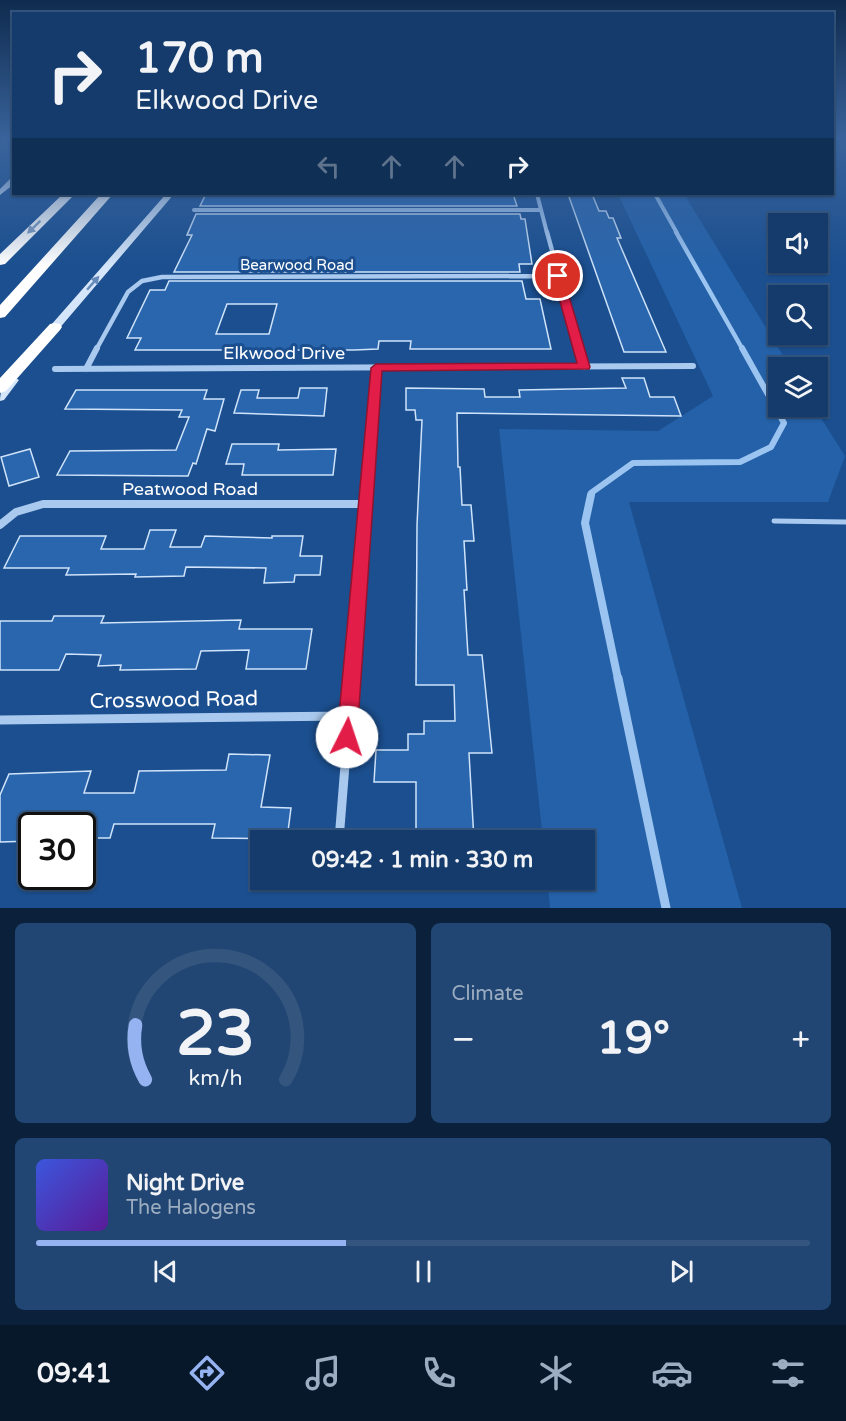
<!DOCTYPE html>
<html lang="en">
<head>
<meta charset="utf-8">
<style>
	:root { --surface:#143b6b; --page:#214673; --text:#f1f3f6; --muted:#9dadc1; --line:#33557e; --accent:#95b2f1 }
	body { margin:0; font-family:"Varela Round",sans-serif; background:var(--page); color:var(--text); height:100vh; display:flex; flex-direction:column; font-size:22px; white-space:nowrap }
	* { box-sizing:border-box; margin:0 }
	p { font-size:20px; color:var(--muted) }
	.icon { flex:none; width:33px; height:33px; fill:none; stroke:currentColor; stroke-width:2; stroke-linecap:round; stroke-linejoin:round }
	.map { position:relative; height:908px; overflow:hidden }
	.details { display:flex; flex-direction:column; gap:15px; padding:15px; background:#0b203b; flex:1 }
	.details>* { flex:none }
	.top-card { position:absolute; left:12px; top:12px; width:822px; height:183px; border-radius:0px; box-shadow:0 2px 4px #0004,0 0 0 2px var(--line); background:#143b6b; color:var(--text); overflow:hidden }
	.controls { position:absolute; left:768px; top:213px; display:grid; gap:12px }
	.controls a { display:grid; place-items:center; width:60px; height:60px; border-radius:0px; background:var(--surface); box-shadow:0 2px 4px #0004,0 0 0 2px var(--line); font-size:30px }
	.speed { position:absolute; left:18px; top:812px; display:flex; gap:12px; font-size:30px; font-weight:700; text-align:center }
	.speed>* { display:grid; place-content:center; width:78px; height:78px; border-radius:50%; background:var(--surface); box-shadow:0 2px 4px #0004,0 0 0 2px var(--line); line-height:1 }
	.speed .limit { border:3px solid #111; border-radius:9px; background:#fff; color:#111 }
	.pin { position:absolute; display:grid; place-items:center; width:51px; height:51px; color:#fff; margin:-26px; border:3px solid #fff; border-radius:50%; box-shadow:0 2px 6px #0007 }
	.me { position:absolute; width:66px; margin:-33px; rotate:4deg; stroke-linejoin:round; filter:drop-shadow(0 0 4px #0008) }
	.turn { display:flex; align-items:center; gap:21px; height:126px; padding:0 24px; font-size:27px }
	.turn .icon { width:78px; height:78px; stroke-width:2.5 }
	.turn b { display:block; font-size:42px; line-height:51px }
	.lanes { display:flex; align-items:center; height:57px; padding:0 24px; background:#0003; justify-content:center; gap:30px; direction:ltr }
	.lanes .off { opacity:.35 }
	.big { font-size:45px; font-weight:800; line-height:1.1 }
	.details .card { flex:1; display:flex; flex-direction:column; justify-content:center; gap:9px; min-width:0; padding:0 21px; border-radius:9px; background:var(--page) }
	.details .dial { align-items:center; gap:0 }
	.dial svg { height:156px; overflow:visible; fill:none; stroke:var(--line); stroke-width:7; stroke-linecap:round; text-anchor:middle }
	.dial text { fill:var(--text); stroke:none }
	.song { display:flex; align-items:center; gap:18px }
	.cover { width:72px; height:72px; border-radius:9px; background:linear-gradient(135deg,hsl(230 70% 55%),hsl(270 70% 35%)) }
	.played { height:6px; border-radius:3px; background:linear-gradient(90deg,var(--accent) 40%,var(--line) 40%) }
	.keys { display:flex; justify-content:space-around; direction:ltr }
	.heat { display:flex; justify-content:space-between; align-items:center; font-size:33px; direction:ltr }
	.details .tiles { flex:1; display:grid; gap:15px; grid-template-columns:1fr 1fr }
	.card:last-child { grid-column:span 2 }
	.trip { position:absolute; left:250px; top:830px; width:345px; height:60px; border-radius:0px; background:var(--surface); box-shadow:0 2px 4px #0004,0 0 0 2px var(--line); font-weight:800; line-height:60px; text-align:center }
	.menu { display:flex; height:96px; justify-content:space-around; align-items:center; background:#08182b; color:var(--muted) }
	.menu .icon { width:42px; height:42px }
	.menu .on { color:var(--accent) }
	.menu b { font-size:27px; color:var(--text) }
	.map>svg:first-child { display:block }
	.green { fill:#2461a8 }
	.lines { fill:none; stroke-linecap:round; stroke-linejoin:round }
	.stream-far4 { stroke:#9cc4f0; stroke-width:4 }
	.stream-far3 { stroke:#9cc4f0; stroke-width:4.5 }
	.stream-far2 { stroke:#9cc4f0; stroke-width:6 }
	.stream-far1 { stroke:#9cc4f0; stroke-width:8 }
	.stream { stroke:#9cc4f0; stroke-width:9 }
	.building { fill:#2a66ad; stroke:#cfe3fa; stroke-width:1.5; fill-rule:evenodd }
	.service { stroke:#a9c9ee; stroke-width:5 }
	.minor-far4 { stroke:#a9c9ee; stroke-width:4 }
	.minor-far3 { stroke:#a9c9ee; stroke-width:4.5 }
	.minor-far2 { stroke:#a9c9ee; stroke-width:6 }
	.minor-far1 { stroke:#a9c9ee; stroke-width:8 }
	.minor { stroke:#a9c9ee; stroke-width:9 }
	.secondary { fill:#d6e6fa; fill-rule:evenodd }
	.motorway { fill:#fff; fill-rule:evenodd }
	.oneway { fill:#829ec1 }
	.oneway2 { fill:#668bba }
	.route { fill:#e11d48; stroke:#92132f; stroke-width:1.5 }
	.labels { text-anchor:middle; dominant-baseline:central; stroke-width:6; stroke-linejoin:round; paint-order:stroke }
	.far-street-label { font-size:15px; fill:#fff; stroke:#1b4f8f }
	.street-label { font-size:18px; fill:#fff; stroke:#1b4f8f }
	.near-street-label { font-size:21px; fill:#fff; stroke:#1b4f8f }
</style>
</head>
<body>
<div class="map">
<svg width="846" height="908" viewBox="0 0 846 908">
	<rect width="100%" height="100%" fill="#1b4f8f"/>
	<path class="green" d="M618,194H684L790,367L778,368V406L814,407L845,456L828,502H629L742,908H550L547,879H585V840H543L499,429L658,431L713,396Z"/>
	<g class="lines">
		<path class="stream-far4" d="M655,194L677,233"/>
		<path class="stream-far3" d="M676,232L743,350"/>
		<path class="stream-far2" d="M590,496L591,493L633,463L740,462L771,447L784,423L742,348"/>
		<path class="stream-far1" d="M591,495L585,523L618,679"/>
		<path class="stream" d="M618,678L666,908"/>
	</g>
	<path class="building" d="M206,194H513L517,206H200Z
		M568,194H592L599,211H606L609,218H613L621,238H617L666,352H624Z
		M196,214H520L521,219H525L532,264H519L520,272H174L192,235H187Z
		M169,281H522L526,299H540L551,349H410L411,341H379L378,349L354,350H135L141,338H127L150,290H165ZM227,304H277L269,334H216Z
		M622,378H644L650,397H674L681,416L457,413L458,467H460L462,505H471L474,541H464L467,590H464L468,655H482L492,753H469L474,840H416V782H374L376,750H408V734H424V721H455L454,685H416L417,525L422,420H416L415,410H406V388L484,389L485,397H520L519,390L626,388Z
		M300,388H327L324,416L234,413L241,390H259L257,398H298Z
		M76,390H207L204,399H224L215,431L207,429L196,464L193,463L188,476L57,475L70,451L176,450L189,417H179L182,410L65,409Z
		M232,444H279L278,450L336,449L333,475H242L244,464H226Z
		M30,449L39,477L9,486L1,457Z
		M150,530H176L170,547H201L205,536L272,538V536H303L300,556H322L320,575H295L294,582L264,583L266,568L186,567L184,576L135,577L136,574L66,575L69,568H4L20,536H106L101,549H144Z
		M54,616H104L101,623L241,620L239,629H312L306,669H246L249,650L201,651L196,669L120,670L121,665L98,666L101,655L66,654L59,670H0V621H52Z
		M229,754L270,755L261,807L291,808L287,839L212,838L215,824H114L110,838H82V825H32V841L0,842V795L9,774L91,771L84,793H134L139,771L226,770Z"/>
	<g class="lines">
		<path class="service" d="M774,521L846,522"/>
		<path class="minor-far4" d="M537,194L547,233
			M194,210H541"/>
		<path class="minor-far3" d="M547,232L579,350
			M96,350L128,292L142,281L162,277L558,276"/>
		<path class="minor-far2" d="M579,348L584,367
			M55,369L693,366
			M86,369L97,348
			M367,496L377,368"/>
		<path class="minor-far1" d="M0,525L16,512L43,504H366
			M352,679L367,495"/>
		<path class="minor" d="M0,720L349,716
			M339,840L352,678"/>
		<path class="secondary" d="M11,178H14V184L0,195V189Z
			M166,194H174L52,337H44V333Z
			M14,377L19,380L4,400L0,401C0,391 4,380 14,377Z"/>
		<path class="motorway" d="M63,194H75L5,264L0,265V254Z
			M101,194H113L5,317L0,318V305Z
			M55,323L60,324L62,327L60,330L6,391L0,393V378L50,324Z"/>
	</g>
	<defs><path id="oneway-solid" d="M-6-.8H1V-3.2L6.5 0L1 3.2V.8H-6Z" transform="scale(1.5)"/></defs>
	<use class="oneway" href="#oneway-solid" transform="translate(34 227) rotate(136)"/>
	<use class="oneway2" href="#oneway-solid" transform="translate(93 283) rotate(-49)"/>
	<linearGradient id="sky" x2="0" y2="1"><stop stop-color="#0f2b4f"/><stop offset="0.52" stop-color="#39639b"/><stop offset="1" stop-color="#39639b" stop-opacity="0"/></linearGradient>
	<rect width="846" height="267" fill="url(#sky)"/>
	<path class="route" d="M554,273L563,276L590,367L589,369L382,371L357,737L354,743L347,745L340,743L337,737L371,368L376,364L577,363L553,276Z"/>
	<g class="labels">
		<g class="far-street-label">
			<text x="297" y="265">Bearwood Road</text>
		</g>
		<g class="street-label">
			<text x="284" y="353">Elkwood Drive</text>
			<text x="190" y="489">Peatwood Road</text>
		</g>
		<g class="near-street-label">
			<text transform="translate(174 700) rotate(-1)">Crosswood Road</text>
		</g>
	</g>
</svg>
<div class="controls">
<a><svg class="icon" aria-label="sound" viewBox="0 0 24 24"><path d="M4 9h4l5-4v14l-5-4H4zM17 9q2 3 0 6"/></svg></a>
<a><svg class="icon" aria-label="search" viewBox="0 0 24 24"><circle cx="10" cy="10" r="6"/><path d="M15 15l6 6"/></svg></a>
<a><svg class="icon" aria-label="layers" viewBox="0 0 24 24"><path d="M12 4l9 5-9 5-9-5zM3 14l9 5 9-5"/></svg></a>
</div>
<div class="speed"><div class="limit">30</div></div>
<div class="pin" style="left:558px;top:276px;background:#d93025"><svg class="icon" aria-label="arrive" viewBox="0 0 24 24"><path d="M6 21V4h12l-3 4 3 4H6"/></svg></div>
<svg class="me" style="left:347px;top:737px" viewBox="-20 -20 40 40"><circle r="19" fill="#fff"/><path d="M0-13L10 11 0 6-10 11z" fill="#e11d48"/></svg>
<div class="trip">09:42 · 1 min · 330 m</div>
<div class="top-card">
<div class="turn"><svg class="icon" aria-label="right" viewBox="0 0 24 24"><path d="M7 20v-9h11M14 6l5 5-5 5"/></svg><div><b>170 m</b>Elkwood Drive</div></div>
<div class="lanes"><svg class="icon off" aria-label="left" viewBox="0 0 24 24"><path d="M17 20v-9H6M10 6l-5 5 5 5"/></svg><svg class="icon off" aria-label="ahead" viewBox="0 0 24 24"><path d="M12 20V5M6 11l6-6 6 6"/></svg><svg class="icon off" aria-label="ahead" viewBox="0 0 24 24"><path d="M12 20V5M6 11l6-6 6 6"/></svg><svg class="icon" aria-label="right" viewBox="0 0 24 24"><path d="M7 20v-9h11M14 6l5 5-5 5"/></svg></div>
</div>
</div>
<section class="details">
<div class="tiles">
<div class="card dial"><svg viewBox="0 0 100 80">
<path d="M14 69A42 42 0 1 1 86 69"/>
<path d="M14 69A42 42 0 0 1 9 41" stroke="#95b2f1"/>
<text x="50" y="56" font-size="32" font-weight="700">23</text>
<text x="50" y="72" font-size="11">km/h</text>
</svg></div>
<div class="card"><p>Climate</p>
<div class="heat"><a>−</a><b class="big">19°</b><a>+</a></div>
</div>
<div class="card">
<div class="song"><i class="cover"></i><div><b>Night Drive</b><p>The Halogens</p></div></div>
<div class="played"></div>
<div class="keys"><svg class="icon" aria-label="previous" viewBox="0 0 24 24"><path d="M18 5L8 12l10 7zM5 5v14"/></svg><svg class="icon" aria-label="pause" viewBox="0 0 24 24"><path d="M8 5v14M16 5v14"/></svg><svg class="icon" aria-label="next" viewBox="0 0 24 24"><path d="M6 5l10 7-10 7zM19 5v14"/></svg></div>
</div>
</div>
</section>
<nav class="menu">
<b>09:41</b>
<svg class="icon on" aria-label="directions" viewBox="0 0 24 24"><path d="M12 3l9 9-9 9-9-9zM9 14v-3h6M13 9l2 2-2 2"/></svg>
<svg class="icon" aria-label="music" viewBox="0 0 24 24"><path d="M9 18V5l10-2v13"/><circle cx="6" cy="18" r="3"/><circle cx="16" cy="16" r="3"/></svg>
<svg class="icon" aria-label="phone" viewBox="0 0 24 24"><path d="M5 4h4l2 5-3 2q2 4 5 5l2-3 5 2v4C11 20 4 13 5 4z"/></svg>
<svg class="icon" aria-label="climate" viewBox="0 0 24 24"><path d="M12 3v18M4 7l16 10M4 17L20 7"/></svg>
<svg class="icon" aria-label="car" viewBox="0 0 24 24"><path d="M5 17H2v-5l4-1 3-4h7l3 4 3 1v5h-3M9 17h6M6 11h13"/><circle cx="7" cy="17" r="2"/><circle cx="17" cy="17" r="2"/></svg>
<svg class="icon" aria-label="filters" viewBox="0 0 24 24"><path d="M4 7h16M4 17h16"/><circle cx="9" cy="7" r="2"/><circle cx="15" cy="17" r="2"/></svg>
</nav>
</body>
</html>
